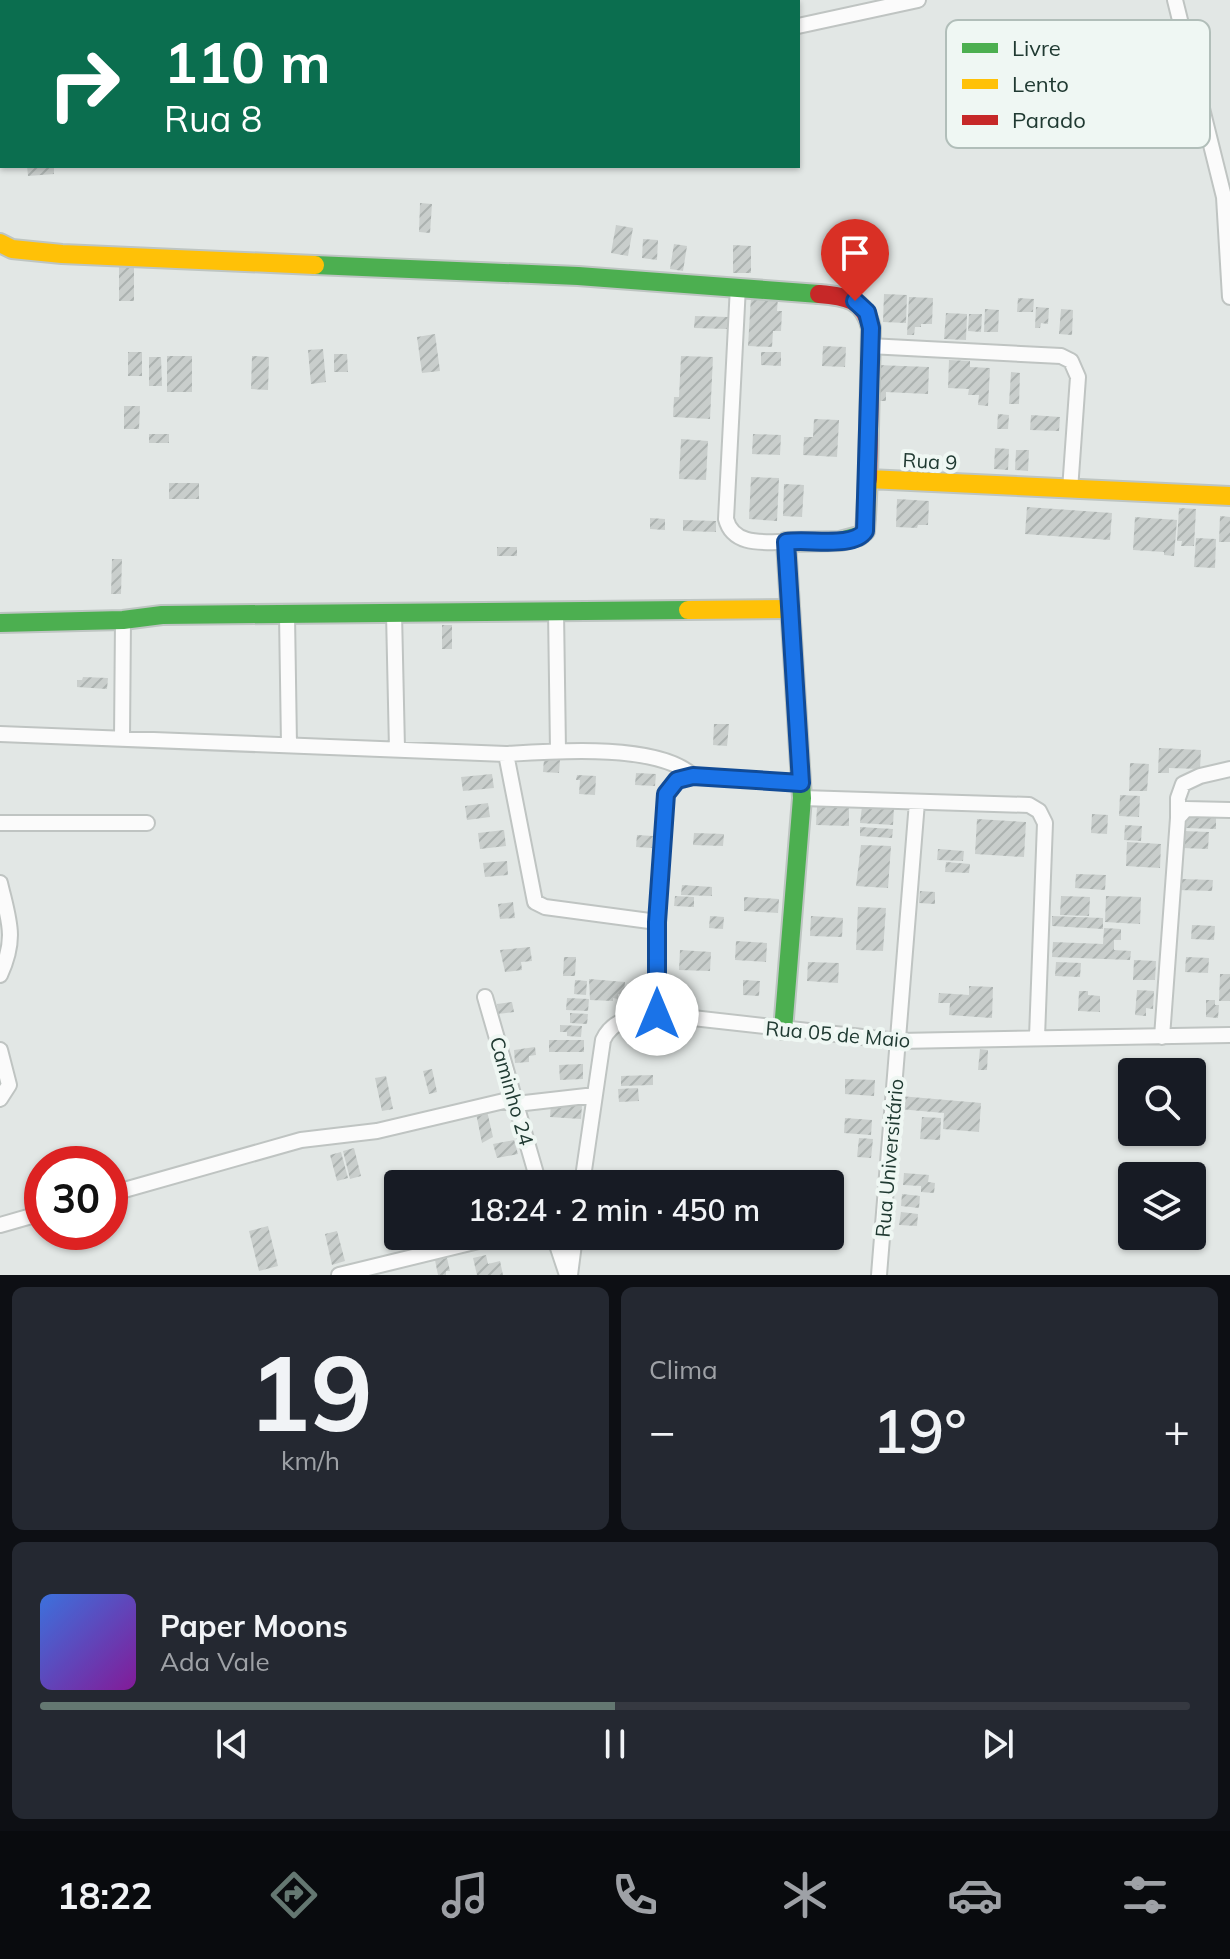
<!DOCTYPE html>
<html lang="pt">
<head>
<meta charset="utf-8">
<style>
	:root { --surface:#171b24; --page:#242831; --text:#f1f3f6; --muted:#9ea1a6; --line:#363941; --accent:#647771 }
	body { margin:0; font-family:Mulish,sans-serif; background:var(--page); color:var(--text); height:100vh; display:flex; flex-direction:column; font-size:30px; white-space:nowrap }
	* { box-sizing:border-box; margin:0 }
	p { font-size:26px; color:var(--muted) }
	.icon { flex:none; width:44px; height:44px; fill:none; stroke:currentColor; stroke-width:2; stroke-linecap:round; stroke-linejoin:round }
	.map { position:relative; height:1275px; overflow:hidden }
	.details { display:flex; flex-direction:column; gap:12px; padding:12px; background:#0d0f14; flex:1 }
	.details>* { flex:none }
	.banner { position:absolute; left:0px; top:0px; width:800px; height:168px; box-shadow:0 2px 6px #0004; background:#0b6e4f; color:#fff; overflow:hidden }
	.tools { position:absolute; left:1118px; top:1058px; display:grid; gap:16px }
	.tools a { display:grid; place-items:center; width:88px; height:88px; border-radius:8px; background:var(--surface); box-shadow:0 2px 6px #0004; font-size:40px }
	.speed { position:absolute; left:24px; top:1146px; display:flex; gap:16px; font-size:40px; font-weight:700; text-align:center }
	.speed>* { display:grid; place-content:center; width:104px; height:104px; border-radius:50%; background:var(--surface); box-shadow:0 2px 6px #0004; line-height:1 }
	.speed .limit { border:12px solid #d22; background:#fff; color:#111 }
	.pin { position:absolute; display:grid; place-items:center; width:68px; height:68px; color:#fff; margin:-82px -34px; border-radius:50% 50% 50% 0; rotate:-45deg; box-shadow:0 0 8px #0007 }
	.pin .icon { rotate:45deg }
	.me { position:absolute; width:88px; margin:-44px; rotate:0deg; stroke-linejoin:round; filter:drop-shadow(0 0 6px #0008) }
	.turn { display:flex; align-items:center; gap:28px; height:168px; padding:0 32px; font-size:36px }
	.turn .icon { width:104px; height:104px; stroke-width:2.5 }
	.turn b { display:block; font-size:56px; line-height:68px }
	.big { font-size:60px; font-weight:600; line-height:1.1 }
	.details .card { flex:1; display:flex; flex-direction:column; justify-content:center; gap:12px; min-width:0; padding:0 28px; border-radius:12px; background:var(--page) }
	.details .dial { align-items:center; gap:0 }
	.dial b { font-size:104px; line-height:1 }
	.song { display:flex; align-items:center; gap:24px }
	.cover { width:96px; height:96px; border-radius:12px; background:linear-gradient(135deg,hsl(220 70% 55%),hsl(290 70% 35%)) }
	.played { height:8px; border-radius:4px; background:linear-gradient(90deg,var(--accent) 50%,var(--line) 50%) }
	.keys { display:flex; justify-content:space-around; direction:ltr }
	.heat { display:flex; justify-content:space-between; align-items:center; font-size:44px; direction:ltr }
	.details .tiles { flex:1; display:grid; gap:12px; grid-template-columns:1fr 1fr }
	.card:last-child { grid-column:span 2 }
	.trip { position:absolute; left:384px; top:1170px; width:460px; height:80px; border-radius:8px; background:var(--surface); box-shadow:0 2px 6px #0004; font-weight:600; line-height:80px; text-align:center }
	.menu { display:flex; height:128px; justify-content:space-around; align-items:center; background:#090b0e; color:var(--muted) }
	.menu .icon { width:56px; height:56px }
	.menu .active { color:var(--accent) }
	.menu b { font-size:36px; color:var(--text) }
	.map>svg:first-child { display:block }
	.building { fill:url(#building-hatch) }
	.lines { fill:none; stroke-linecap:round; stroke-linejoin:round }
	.street-casing { stroke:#bfc4c2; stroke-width:18 }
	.fast-casing { stroke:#bec5c2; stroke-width:22 }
	.slow-casing { stroke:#bec5c2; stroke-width:22 }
	.jam-casing { stroke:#bec5c2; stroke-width:22 }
	.street { stroke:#fbfbfb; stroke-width:14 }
	.fast { stroke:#4caf50; stroke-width:18 }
	.slow { stroke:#ffc107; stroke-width:18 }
	.jam { stroke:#c62828; stroke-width:18 }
	.route-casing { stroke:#114b97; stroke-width:20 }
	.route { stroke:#1a73e8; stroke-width:14 }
	.labels { text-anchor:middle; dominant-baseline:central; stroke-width:8; stroke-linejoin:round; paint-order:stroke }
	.street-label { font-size:20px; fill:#203a32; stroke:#eff7f3 }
	.key { fill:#eff7f3; stroke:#b1beb9; stroke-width:2 }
	.key-label { font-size:22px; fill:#203a32 }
</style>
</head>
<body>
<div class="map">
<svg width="1230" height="1275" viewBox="0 0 1230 1275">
	<defs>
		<pattern id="building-hatch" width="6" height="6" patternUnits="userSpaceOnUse" patternTransform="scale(2)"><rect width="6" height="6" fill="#c9cecc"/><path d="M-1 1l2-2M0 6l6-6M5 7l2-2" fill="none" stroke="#acb2b0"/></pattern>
	</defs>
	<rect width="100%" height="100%" fill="#e2e7e5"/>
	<path class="building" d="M27,166H54V174L28,176Z
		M420,203L432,204L430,233L419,232Z
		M616,225L633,228L628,256L611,253Z
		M643,239L658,240L657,260L642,258Z
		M674,244L687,246L683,271L670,269Z
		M733,245L751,246V273H733Z
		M119,267H134V301H119Z
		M884,294L907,295L906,323L883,322Z
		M751,297L778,298L777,311H782L781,331H773L772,347L748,346Z
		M909,297L933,298L932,324H921V327H915L914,335H907Z
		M1018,298L1034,299L1033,312H1017Z
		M1036,307L1049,308L1048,324L1041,323L1040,328H1035Z
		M985,309L999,310L998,332H984Z
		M1061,309L1073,310L1072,335L1059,334Z
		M946,313L967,314L966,340L944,339Z
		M969,314H982L981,332L968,331Z
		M695,316L728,317L727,329L694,328Z
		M435,334L440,371L422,373L417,337Z
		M823,346L846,347L845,367L822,366Z
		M323,349L326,382L311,384L308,350Z
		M128,352H142V376H128Z
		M761,352H781V366L761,365Z
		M334,354H347L348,372H334Z
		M167,356H192V392H167Z
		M252,356L269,357L268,390L251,389Z
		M681,356L713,357L710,419L673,417L674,397H679Z
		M149,357H161L162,386H149Z
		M949,360L970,361V367L990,368L988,406L978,405L979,395H968L969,389L948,388Z
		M877,365L929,367L928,394L886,392V401H875Z
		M1011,372L1020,373L1019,404H1009Z
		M124,406H140L139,429H124Z
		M998,414L1009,415L1008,429H997Z
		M1031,415L1060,417L1059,431L1030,430Z
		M814,419L839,420L837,457L803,455L804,437H813Z
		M149,434H169V443H149Z
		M753,434L781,435L780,455L752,454Z
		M681,439L708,441L706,480L679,479Z
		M995,448L1009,449L1008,470L994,469Z
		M1016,450H1029L1028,471L1015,470Z
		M751,477L779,478L777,521L749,519Z
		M169,483H199V499H169Z
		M784,484L804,485L802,517L783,516Z
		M897,499L929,501L928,525H918L917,528L896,527Z
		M1027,507L1112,513L1110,540L1025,534Z
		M1179,508L1196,509L1194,546H1181L1182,541H1177Z
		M1220,516L1230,517V542H1219Z
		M1135,517L1177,520L1174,556L1164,555V552L1133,550Z
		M650,518L665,519V530L650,529Z
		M683,520L716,521V532L683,531Z
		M1196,538L1216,539L1215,568L1194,567Z
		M497,547H517V556H497Z
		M112,559H122L121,594H111Z
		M442,625H452V649H442Z
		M83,677L108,678L107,689L77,687V680H82Z
		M714,724H729L727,746L713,745Z
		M1159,748L1201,750L1200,769L1169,768V773H1158Z
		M544,759L560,760L559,773L543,772Z
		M1130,763L1149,764L1147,791H1129Z
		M636,773L656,774L655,786L635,785Z
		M492,774L494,788L463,791L461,777Z
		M577,775L596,776L595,795L579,794L580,780H576Z
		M1120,795L1140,796L1139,817L1119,816Z
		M488,803L490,817L467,820L465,806Z
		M862,806L894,808L893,825L860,823Z
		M817,807L849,808V826L816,825Z
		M1092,814L1108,815L1107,834L1091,833Z
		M1187,816L1216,818V829L1186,828Z
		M977,819L1026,822L1024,857L975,854Z
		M1125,825L1142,826L1141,841L1124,840Z
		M860,827L893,829L892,838L860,836Z
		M504,830L506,846L480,849L478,833Z
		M1183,831L1209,832L1208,849L1182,848Z
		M694,833L724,834L723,846L693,845Z
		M637,835L653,836L652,848L636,847Z
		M1127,842L1161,844L1160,868L1126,866Z
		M861,845L891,846L888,888L856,886Z
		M938,849L964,851L963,861L937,860Z
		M507,861L508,875L485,877L483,863Z
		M946,862L970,864L969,873L945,872Z
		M1076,874L1106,875L1105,890L1075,888Z
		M1180,879L1213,880L1212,891L1179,890Z
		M682,885L712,887V896L681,895Z
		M920,891L935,892V904L919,903Z
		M675,896L694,897V907L674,906Z
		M1061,896L1090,897L1089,916L1060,915Z
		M1106,896L1141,897L1140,924L1105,922Z
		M744,897L779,899L778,913L744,911Z
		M513,902L515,918L500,919L498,904Z
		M858,907L886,908L883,951L856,950Z
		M710,916L724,917L723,929L709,928Z
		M811,916L843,918L842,937L810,936Z
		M1052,916L1103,918V929L1052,926Z
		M1192,925L1215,926L1214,940L1191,939Z
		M1104,928L1121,929V940H1114V950L1131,951L1130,960L1052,957L1053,942L1103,944Z
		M736,941L767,943L766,962L735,960Z
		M530,947L532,961L521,962L522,970L505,972L500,950Z
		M680,950L711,952L710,971L679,970Z
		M564,957H576L575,976H563Z
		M1186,957L1209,958L1208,973L1185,972Z
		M1134,960L1156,961L1155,980H1133Z
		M808,962L839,963L838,983L807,981Z
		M1056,962L1081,963L1080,977L1055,976Z
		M1220,974H1230V1001H1219Z
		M640,978H649L648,998L639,997Z
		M589,979L625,982L624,994H618V999L613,998V1001L590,1000Z
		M575,980L587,981L586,995L574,994Z
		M743,980L760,981L759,996L743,995Z
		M969,986L993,987L992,1018L949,1015L950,1003H938L939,993L969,995Z
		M1137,990L1154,991L1153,1009L1146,1008V1016L1135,1015Z
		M1079,991H1088V995L1100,996V1012L1078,1011Z
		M567,998L589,999L588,1011L566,1010Z
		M1206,1000H1215V1005H1219L1218,1018L1206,1017Z
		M512,1002L514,1012L498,1014L497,1004Z
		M570,1013L588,1014L587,1024L570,1023Z
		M642,1021L657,1022L656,1037L641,1036Z
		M560,1025L582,1026L581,1037L567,1036V1032H560Z
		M549,1040H584V1052H549Z
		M535,1047L536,1055L529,1056V1062L515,1063L514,1050Z
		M980,1049L988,1050L987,1070H978Z
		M583,1064V1079L560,1080L559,1065Z
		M432,1069L437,1092L429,1094L423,1071Z
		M653,1075V1085L621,1086V1076Z
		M386,1076L393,1109L382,1111L375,1078Z
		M845,1079L875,1080L874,1096L845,1094Z
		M638,1088L639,1101L619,1102L618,1089Z
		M900,1096L981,1103L979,1132L943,1129L944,1113L899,1109Z
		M551,1103L582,1105L581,1119L550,1117Z
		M487,1111L493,1137L482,1143L476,1113Z
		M922,1117L941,1118L940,1140L920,1139Z
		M845,1118L872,1120L871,1135L844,1133Z
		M859,1138L873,1139L871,1158L857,1157Z
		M514,1140L518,1154L497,1158L493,1144Z
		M354,1148L361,1176L350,1179L343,1151Z
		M341,1152L348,1178L337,1181L330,1155Z
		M904,1173L929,1175L928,1182L935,1183L934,1193L921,1192V1186L903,1185Z
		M902,1194L920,1196L919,1208L901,1206Z
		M901,1212L918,1214L917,1226L899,1225Z
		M268,1226L278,1266L259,1271L249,1231Z
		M337,1231L345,1261L332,1265L325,1234Z
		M486,1255L488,1264L500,1261L503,1275H477L473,1258Z
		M447,1258L450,1271H446V1275H438L435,1260Z"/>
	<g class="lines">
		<defs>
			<path id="street" d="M600,0L601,2
				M1175,0L1224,197L1230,297
				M421,2L430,0
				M798,26L918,0
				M0,59H2
				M738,286L726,519C733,546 763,542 786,542
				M869,346L1061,356L1071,361L1078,377L1070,490
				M556,611L558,751
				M394,613L397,749
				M287,615L289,745
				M0,734L506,754C554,751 658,743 693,776
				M122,738L123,620
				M506,754L535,902L545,907L657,922
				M802,798L1029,805L1039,811L1045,823L1037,1037
				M1178,818V798L1183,784L1200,776L1230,769
				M0,823H147
				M0,883C9,921 17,938 0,975
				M485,997L539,1184
				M657,1014V922L666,794L677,780L693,776L801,783
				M1162,1037L1178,818L1186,809L1230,810
				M0,1050L9,1085L0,1099
				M582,1184L603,1040C613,1018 636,1016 657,1014L898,1041L1230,1035
				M110,1194L301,1140L377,1131L504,1101L516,1104L595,1095
				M0,1225L42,1213
				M554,1236L567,1275
				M339,1275L499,1236
				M570,1275L575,1236
				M879,1275L917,802"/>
			<path id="fast" d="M315,265L578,276L819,294
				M0,623L123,620L162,615L688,610
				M783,1030L802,798L786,542L840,541L859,536L865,531L866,517"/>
			<path id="slow" d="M0,243L12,249L62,254L315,265
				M866,517L868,479L1230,496
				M688,610L789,609"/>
			<path id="jam" d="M819,294C846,296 864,299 871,328L868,479"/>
		</defs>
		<use href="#street" class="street-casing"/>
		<use href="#fast" class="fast-casing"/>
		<use href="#slow" class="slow-casing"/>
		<use href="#jam" class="jam-casing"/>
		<use href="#street" class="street"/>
		<use href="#fast" class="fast"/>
		<use href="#slow" class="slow"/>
		<use href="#jam" class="jam"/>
	</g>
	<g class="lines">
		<defs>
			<path id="route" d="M657,1014V922L666,794L677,780L693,776L801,783L786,542C807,538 853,549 865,531L871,328L867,312L855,301"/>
		</defs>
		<use href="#route" class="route-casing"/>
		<use href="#route" class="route"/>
	</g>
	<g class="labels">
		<g class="street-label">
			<text transform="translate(930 461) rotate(3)">Rua 9</text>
			<text transform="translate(838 1034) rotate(5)">Rua 05 de Maio</text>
			<text transform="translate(512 1091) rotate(74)">Caminho 24</text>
			<text transform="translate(889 1158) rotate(-85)">Rua Universitário</text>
		</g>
	</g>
	<rect x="946" y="20" width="264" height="128" rx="12" class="key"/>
	<rect x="962" y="43" width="36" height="10" fill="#4caf50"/>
	<rect x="962" y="79" width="36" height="10" fill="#ffc107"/>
	<rect x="962" y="115" width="36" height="10" fill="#c62828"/>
	<g class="key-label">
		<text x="1012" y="56">Livre</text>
		<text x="1012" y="92">Lento</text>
		<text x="1012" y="128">Parado</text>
	</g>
</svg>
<div class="tools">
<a><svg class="icon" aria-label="search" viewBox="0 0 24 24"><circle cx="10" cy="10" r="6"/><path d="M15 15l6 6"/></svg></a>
<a><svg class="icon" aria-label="layers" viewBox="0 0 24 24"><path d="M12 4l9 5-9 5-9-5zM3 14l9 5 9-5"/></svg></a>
</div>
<div class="speed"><div class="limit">30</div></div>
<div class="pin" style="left:855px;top:301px;background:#d93025"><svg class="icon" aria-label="arrive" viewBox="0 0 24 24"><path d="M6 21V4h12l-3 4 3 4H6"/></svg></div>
<svg class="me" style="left:657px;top:1014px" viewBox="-20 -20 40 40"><circle r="19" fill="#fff"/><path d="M0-13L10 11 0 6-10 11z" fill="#1a73e8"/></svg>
<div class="trip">18:24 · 2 min · 450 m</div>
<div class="banner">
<div class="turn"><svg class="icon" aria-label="right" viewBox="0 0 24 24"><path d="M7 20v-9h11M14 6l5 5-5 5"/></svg><div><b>110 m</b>Rua 8</div></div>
</div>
</div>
<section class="details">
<div class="tiles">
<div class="card dial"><b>19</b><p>km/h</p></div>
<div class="card"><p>Clima</p>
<div class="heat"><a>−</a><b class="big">19°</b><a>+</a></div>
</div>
<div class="card">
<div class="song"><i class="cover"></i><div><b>Paper Moons</b><p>Ada Vale</p></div></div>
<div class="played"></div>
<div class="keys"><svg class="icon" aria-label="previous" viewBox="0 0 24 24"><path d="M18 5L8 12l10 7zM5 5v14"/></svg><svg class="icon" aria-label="pause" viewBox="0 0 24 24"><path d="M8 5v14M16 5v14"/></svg><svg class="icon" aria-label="next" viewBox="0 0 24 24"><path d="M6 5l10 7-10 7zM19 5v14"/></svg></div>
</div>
</div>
</section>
<nav class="menu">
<b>18:22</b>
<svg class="icon active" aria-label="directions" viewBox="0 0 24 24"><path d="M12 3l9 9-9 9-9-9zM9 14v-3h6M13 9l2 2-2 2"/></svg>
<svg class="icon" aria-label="music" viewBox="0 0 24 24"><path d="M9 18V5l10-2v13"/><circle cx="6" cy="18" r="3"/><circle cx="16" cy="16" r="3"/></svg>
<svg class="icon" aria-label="phone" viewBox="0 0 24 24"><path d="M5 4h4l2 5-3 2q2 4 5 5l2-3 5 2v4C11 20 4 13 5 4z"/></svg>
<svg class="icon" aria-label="climate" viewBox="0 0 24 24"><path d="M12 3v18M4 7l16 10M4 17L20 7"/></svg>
<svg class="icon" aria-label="car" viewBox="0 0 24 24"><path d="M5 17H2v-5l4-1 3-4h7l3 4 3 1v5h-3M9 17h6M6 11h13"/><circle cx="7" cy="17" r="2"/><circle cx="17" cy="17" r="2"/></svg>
<svg class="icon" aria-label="filters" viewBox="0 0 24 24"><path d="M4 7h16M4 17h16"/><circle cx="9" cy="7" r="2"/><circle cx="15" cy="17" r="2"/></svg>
</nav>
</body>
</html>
